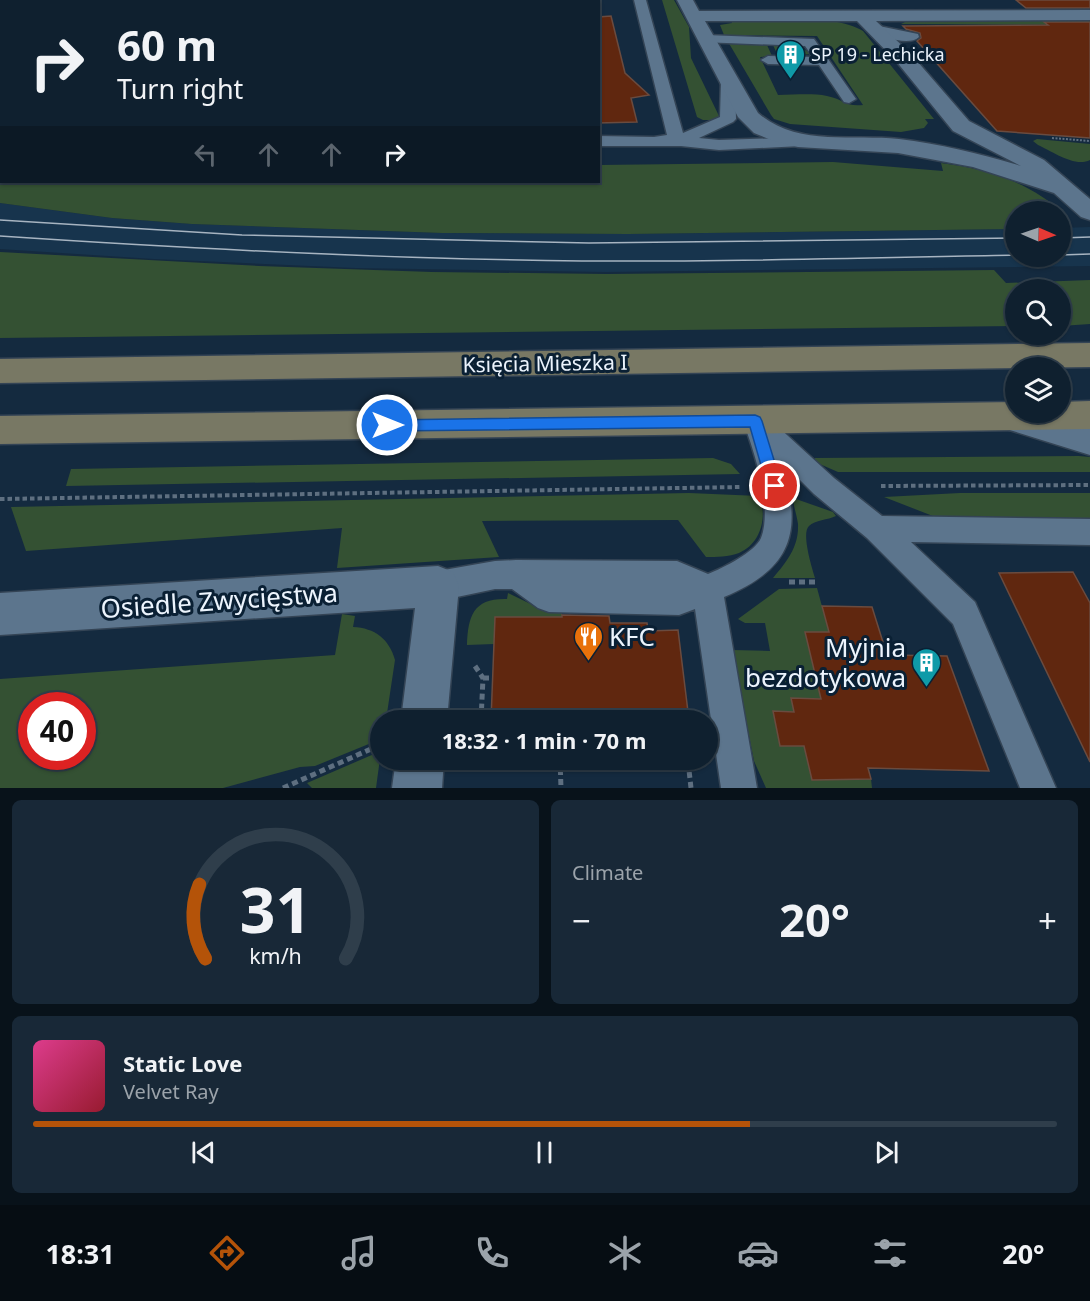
<!DOCTYPE html>
<html lang="en">
<head>
<meta charset="utf-8">
<style>
	:root { --surface:#0f202f; --page:#182837; --text:#f1f3f6; --muted:#9ba3aa; --line:#2f3e4b; --accent:#b45309 }
	body { margin:0; font-family:"Noto Sans",sans-serif; background:var(--page); color:var(--text); height:100vh; display:flex; flex-direction:column; font-size:22px; white-space:nowrap }
	* { box-sizing:border-box; margin:0 }
	p { font-size:20px; color:var(--muted) }
	.icon { flex:none; width:33px; height:33px; fill:none; stroke:currentColor; stroke-width:2; stroke-linecap:round; stroke-linejoin:round }
	.map { position:relative; height:788px; overflow:hidden }
	.panel { display:flex; flex-direction:column; gap:12px; padding:12px; background:#08121a; flex:1 }
	.panel>* { flex:none }
	.guide { position:absolute; left:0px; top:0px; width:600px; height:183px; box-shadow:0 2px 4px #0004,0 0 0 2px var(--line); background:#0f202f; color:var(--text); overflow:hidden }
	.needle { width:39px; rotate:92deg }
	.controls { position:absolute; left:1005px; top:201px; display:grid; gap:12px }
	.controls a { display:grid; place-items:center; width:66px; height:66px; border-radius:50%; background:var(--surface); box-shadow:0 2px 4px #0004,0 0 0 2px var(--line); font-size:30px }
	.speed { position:absolute; left:18px; top:692px; display:flex; gap:12px; font-size:30px; font-weight:700; text-align:center }
	.speed>* { display:grid; place-content:center; width:78px; height:78px; border-radius:50%; background:var(--surface); box-shadow:0 2px 4px #0004,0 0 0 2px var(--line); line-height:1 }
	.speed .limit { border:9px solid #d22; background:#fff; color:#111 }
	.pin { position:absolute; display:grid; place-items:center; width:51px; height:51px; color:#fff; margin:-26px; border:3px solid #fff; border-radius:50%; box-shadow:0 2px 6px #0007 }
	.me { position:absolute; width:66px; margin:-33px; rotate:90deg; stroke-linejoin:round; filter:drop-shadow(0 0 4px #0008) }
	.turn { display:flex; align-items:center; gap:21px; height:126px; padding:0 18px; font-size:27px }
	.turn .icon { width:78px; height:78px; stroke-width:2.5 }
	.turn b { display:block; font-size:42px; line-height:51px }
	.lanes { display:flex; align-items:center; height:57px; padding:0 18px; background:#0003; justify-content:center; gap:30px; direction:ltr }
	.lanes .off { opacity:.35 }
	.big { font-size:45px; font-weight:700; line-height:1.1 }
	.panel .widget { flex:1; display:flex; flex-direction:column; justify-content:center; gap:9px; min-width:0; padding:0 21px; border-radius:9px; background:var(--page) }
	.panel .dial { align-items:center; gap:0 }
	.dial svg { height:156px; overflow:visible; fill:none; stroke:var(--line); stroke-width:7; stroke-linecap:round; text-anchor:middle }
	.dial text { fill:var(--text); stroke:none }
	.song { display:flex; align-items:center; gap:18px }
	.cover { width:72px; height:72px; border-radius:9px; background:linear-gradient(135deg,hsl(330 70% 55%),hsl(350 70% 35%)) }
	.played { height:6px; border-radius:3px; background:linear-gradient(90deg,var(--accent) 70%,var(--line) 70%) }
	.keys { display:flex; justify-content:space-around; direction:ltr }
	.heat { display:flex; justify-content:space-between; align-items:center; font-size:33px; direction:ltr }
	.panel .tiles { flex:1; display:grid; gap:12px; grid-template-columns:1fr 1fr }
	.widget:last-child { grid-column:span 2 }
	.trip { position:absolute; left:370px; top:710px; width:348px; height:60px; border-radius:30px; background:var(--surface); box-shadow:0 2px 4px #0004,0 0 0 2px var(--line); font-weight:700; line-height:60px; text-align:center }
	.menu { display:flex; height:96px; justify-content:space-around; align-items:center; background:#060d13; color:var(--muted) }
	.menu .icon { width:42px; height:42px }
	.menu .selected { color:var(--accent) }
	.menu b { font-size:27px; color:var(--text) }
	.map>svg:first-child { display:block }
	.built { fill:#17344d }
	.green { fill:#345133; fill-rule:evenodd }
	.building { fill:#60270f; stroke:#6a4b3f; stroke-width:1.5 }
	.lines { fill:none; stroke-linecap:round; stroke-linejoin:round }
	.lane-casing { stroke:#344455; stroke-width:3 }
	.street-casing { stroke:#344455; stroke-width:3 }
	.secondary-casing { stroke:#344455; stroke-width:3 }
	.path-far2 { stroke:#5e6f80; stroke-width:2; stroke-dasharray:2 1.5; stroke-linecap:butt }
	.path-far1 { stroke:#5e6f80; stroke-width:4; stroke-dasharray:4.5 3; stroke-linecap:butt }
	.path { stroke:#5e6f80; stroke-width:5; stroke-dasharray:6 4; stroke-linecap:butt }
	.lane { fill:#5c758d; fill-rule:evenodd }
	.street { fill:#5c758d; fill-rule:evenodd }
	.secondary { fill:#787864; fill-rule:evenodd }
	.tram { stroke:#a7b4c1; stroke-width:1.5 }
	.route { fill:#1a73e8; stroke:#114b97; stroke-width:1.5 }
	.labels { text-anchor:middle; dominant-baseline:central; stroke-width:6; stroke-linejoin:round; paint-order:stroke }
	.far-poi-label { font-size:18px; fill:#ecf4fd; stroke:#0a2034; text-anchor:start }
	.street-label { font-size:21px; fill:#ecf4fd; stroke:#0a2034 }
	.near-street-label { font-size:26px; fill:#ecf4fd; stroke:#0a2034 }
	.near-poi-label { font-size:26px; fill:#ecf4fd; stroke:#0a2034; text-anchor:start }
</style>
</head>
<body>
<div class="map">
<svg width="1090" height="788" viewBox="0 0 1090 788">
	<rect width="100%" height="100%" fill="#142a3f"/>
	<path class="built" d="M0,203L112,218L192,224L442,233L628,234L1015,229L1016,256H1060L1061,228L1090,227V266L606,272L355,268L154,259L0,249Z"/>
	<path class="green" d="M662,0H674L689,27L691,58L719,116L716,120H703L697,117Z
		M731,20C765,20 836,13 863,31L934,119H925L928,123L924,128L901,132L790,124L774,119L771,115L727,40L740,41L742,44L767,45L772,56L760,57L778,95C794,95 812,93 827,96C843,99 845,107 863,105L817,36L724,35L720,25L732,23Z
		M907,21H1090V25L901,24Z
		M773,45L798,46L812,54L778,56Z
		M1037,139L1090,144V160C1075,168 1052,151 1038,145L1033,141Z
		M0,156L2,182H598L599,165L833,162L943,171L941,163C987,169 1031,182 1065,215H1061L1060,212H1016L1015,229L628,234L442,233L192,224L112,218L0,203Z
		M0,252L259,266L432,272L607,274L994,270L1006,283L1090,280V324L1061,326L1060,290H1016L1015,326L0,338Z
		M1079,456L1090,457V472H838L815,462V458Z
		M713,458L731,464L740,474L66,486L71,469Z
		M689,493L759,496C768,516 761,544 739,553C729,557 716,557 706,557L678,520L482,521L499,557L337,568L342,528L26,551L11,507Z
		M960,493H1090V520L938,518L884,497Z
		M796,499L833,512L836,516C828,520 815,520 809,526C801,533 812,568 815,578H773C787,561 799,547 798,524C797,516 794,508 793,500Z
		M817,588L829,632L821,699L792,698L794,712L781,746H804L812,780L871,779L872,788H766L754,761L732,650L770,651L765,623H745L738,619L779,589Z
		M508,593L539,608L562,611V617H496L494,644L467,645C468,615 474,598 507,599Z
		M342,614L355,616L353,627C375,628 389,639 395,660L386,720H381V739L315,766L300,767L223,788H0V679L335,655ZM32,705H82V756H32Z
		M381,751L376,788H312L307,783Z"/>
	<path class="building" d="M1016,0H1090V8H1026Z
		M611,16L625,73L649,95L631,98L637,122L598,123V17Z
		M1044,22H1090V138L997,131L917,41L921,38L920,33L906,29L903,26L1048,25Z
		M1073,572L1090,603V762L999,573Z
		M822,606L872,607L887,655L947,656L989,771L868,768L871,779L812,780L804,746H780L773,711L794,712L791,698L821,699L805,632H829Z
		M562,615L609,616L610,623H647L648,631L678,630L689,720H491L495,617H562Z"/>
	<g class="lines">
		<defs>
			<path id="lane" d="M54,0H68L53,2Z
				M634,0H646L683,133L720,117L721,79L728,75L735,79L736,119L733,122L699,138L719,140L815,137L823,142L821,145L719,150L681,146H598V136L654,137L667,135Z
				M874,25L918,34L919,37C908,47 883,36 870,32L868,29L870,26Z
				M2,30V38L0,39V31Z
				M706,35L814,39L856,99L849,103L844,102L819,65L768,64L761,60L768,56L813,57L805,46L701,42L700,39L701,36Z
				M0,142H2V152H0Z
				M755,411L764,414L834,478L882,516L1090,519V545L911,542L975,602L1056,788H1020L953,624L867,538L814,494L781,461C803,530 794,568 724,597L757,788H721L695,609L679,615L549,612L538,608L512,589H495L438,601L427,596L423,586L427,576L438,571L495,561L516,560L677,561L708,574C723,568 755,552 761,538C773,507 754,451 743,421L746,414Z"/>
			<path id="street" d="M677,0H693L699,11L1090,10V20L876,21L910,53L969,121L1044,160L1090,199V220L1081,217L1054,193L973,167L898,153L798,147L771,140L754,133L738,117ZM705,21H857L896,61L953,131L1021,166C981,154 940,144 899,139C852,134 797,147 758,113Z
				M1012,403L1016,404V412H1043L1090,427V455L1000,427L995,417L1000,407Z
				M438,566L453,572L459,586L447,720H401L415,608L0,635V593Z
				M396,759H444L442,788H392Z"/>
			<path id="secondary" d="M1090,343V367L0,383V359Z
				M1090,401V429L0,444V416L1016,402V412H1060V402Z"/>
		</defs>
		<use href="#lane" class="lane-casing"/>
		<use href="#street" class="street-casing"/>
		<use href="#secondary" class="secondary-casing"/>
		<path class="path-far2" d="M1052,138L1090,141"/>
		<path class="path-far1" d="M881,486L1090,485
			M0,499L741,487"/>
		<path class="path" d="M789,582H816
			M475,666L483,678L481,720
			M483,678H493
			M479,759L688,761L691,788
			M560,759L561,788
			M283,788L380,745"/>
		<use href="#lane" class="lane"/>
		<use href="#street" class="street"/>
		<use href="#secondary" class="secondary"/>
		<path class="tram" d="M0,220L242,235L589,243L1016,238
			M0,236C194,249 388,259 582,261C727,262 871,258 1016,255
			M1060,238L1090,237
			M1060,255L1090,254"/>
	</g>
	<path class="route" d="M755,415L760,417L762,421L782,486L780,491L775,493L769,491L767,486L750,427L387,431L382,429L380,425L382,421L387,420Z"/>
	<defs>
		<symbol id="building-pin" viewBox="-11 -11 22 30"><path d="M0 17L-7.5 6A9.5 9.5 0 1 1 7.5 6Z" fill="#0f9aa8" stroke="#0a2034"/><path d="M-4-6H4V6H1V3H-1V6H-4ZM-2.5-4.3h1.7v1.8h-1.7ZM.8-4.3h1.7v1.8H.8ZM-2.5-1h1.7V.8h-1.7ZM.8-1h1.7V.8H.8Z" fill="#fff"/></symbol>
		<symbol id="restaurant-pin" viewBox="-11 -11 22 30"><path d="M0 17L-7.5 6A9.5 9.5 0 1 1 7.5 6Z" fill="#e8710a" stroke="#0a2034"/><path d="M-5-6h1v4h1v-4h1v4h1v-4h1v5L-1.5 .5V6h-2V.5L-5-1ZM5-6V6H3V1.5H1.5Q1.5-4 5-6Z" fill="#fff"/></symbol>
	</defs>
	<g fill-rule="evenodd">
		<use href="#building-pin" x="774" y="38" width="33" height="45"/>
		<use href="#restaurant-pin" x="572" y="620" width="33" height="45"/>
		<use href="#building-pin" x="910" y="646" width="33" height="45"/>
	</g>
	<g class="labels">
		<g class="far-poi-label">
			<text x="811" y="54">SP 19 - Lechicka</text>
		</g>
		<g class="street-label">
			<text transform="translate(545 363) rotate(-1)">Księcia Mieszka I</text>
		</g>
		<g class="near-street-label">
			<text transform="translate(219 600) rotate(-4)">Osiedle Zwycięstwa</text>
		</g>
		<g class="near-poi-label">
			<text x="609" y="636">KFC</text>
			<text x="906" y="647" text-anchor="end">Myjnia<tspan x="906" dy="30">bezdotykowa</tspan></text>
		</g>
	</g>
</svg>
<div class="controls">
<a><svg class="needle" viewBox="-14 -14 28 28"><path d="M0-13l5 13h-10z" fill="#e53935"/><path d="M0 13l5-13h-10z" fill="#9ba3aa"/></svg></a>
<a><svg class="icon" aria-label="search" viewBox="0 0 24 24"><circle cx="10" cy="10" r="6"/><path d="M15 15l6 6"/></svg></a>
<a><svg class="icon" aria-label="layers" viewBox="0 0 24 24"><path d="M12 4l9 5-9 5-9-5zM3 14l9 5 9-5"/></svg></a>
</div>
<div class="speed"><div class="limit">40</div></div>
<div class="pin" style="left:775px;top:486px;background:#d93025"><svg class="icon" aria-label="arrive" viewBox="0 0 24 24"><path d="M6 21V4h12l-3 4 3 4H6"/></svg></div>
<svg class="me" style="left:387px;top:425px" viewBox="-20 -20 40 40"><circle r="17" fill="#1a73e8" stroke="#fff" stroke-width="3"/><path d="M0-11L8 9 0 5-8 9z" fill="#fff"/></svg>
<div class="trip">18:32 · 1 min · 70 m</div>
<div class="guide">
<div class="turn"><svg class="icon" aria-label="right" viewBox="0 0 24 24"><path d="M7 20v-9h11M14 6l5 5-5 5"/></svg><div><b>60 m</b>Turn right</div></div>
<div class="lanes"><svg class="icon off" aria-label="left" viewBox="0 0 24 24"><path d="M17 20v-9H6M10 6l-5 5 5 5"/></svg><svg class="icon off" aria-label="ahead" viewBox="0 0 24 24"><path d="M12 20V5M6 11l6-6 6 6"/></svg><svg class="icon off" aria-label="ahead" viewBox="0 0 24 24"><path d="M12 20V5M6 11l6-6 6 6"/></svg><svg class="icon" aria-label="right" viewBox="0 0 24 24"><path d="M7 20v-9h11M14 6l5 5-5 5"/></svg></div>
</div>
</div>
<section class="panel">
<div class="tiles">
<div class="widget dial"><svg viewBox="0 0 100 80">
<path d="M14 69A42 42 0 1 1 86 69"/>
<path d="M14 69A42 42 0 0 1 11 31" stroke="#b45309"/>
<text x="50" y="56" font-size="32" font-weight="700">31</text>
<text x="50" y="72" font-size="11">km/h</text>
</svg></div>
<div class="widget"><p>Climate</p>
<div class="heat"><a>−</a><b class="big">20°</b><a>+</a></div>
</div>
<div class="widget">
<div class="song"><i class="cover"></i><div><b>Static Love</b><p>Velvet Ray</p></div></div>
<div class="played"></div>
<div class="keys"><svg class="icon" aria-label="previous" viewBox="0 0 24 24"><path d="M18 5L8 12l10 7zM5 5v14"/></svg><svg class="icon" aria-label="pause" viewBox="0 0 24 24"><path d="M8 5v14M16 5v14"/></svg><svg class="icon" aria-label="next" viewBox="0 0 24 24"><path d="M6 5l10 7-10 7zM19 5v14"/></svg></div>
</div>
</div>
</section>
<nav class="menu">
<b>18:31</b>
<svg class="icon selected" aria-label="directions" viewBox="0 0 24 24"><path d="M12 3l9 9-9 9-9-9zM9 14v-3h6M13 9l2 2-2 2"/></svg>
<svg class="icon" aria-label="music" viewBox="0 0 24 24"><path d="M9 18V5l10-2v13"/><circle cx="6" cy="18" r="3"/><circle cx="16" cy="16" r="3"/></svg>
<svg class="icon" aria-label="phone" viewBox="0 0 24 24"><path d="M5 4h4l2 5-3 2q2 4 5 5l2-3 5 2v4C11 20 4 13 5 4z"/></svg>
<svg class="icon" aria-label="climate" viewBox="0 0 24 24"><path d="M12 3v18M4 7l16 10M4 17L20 7"/></svg>
<svg class="icon" aria-label="car" viewBox="0 0 24 24"><path d="M5 17H2v-5l4-1 3-4h7l3 4 3 1v5h-3M9 17h6M6 11h13"/><circle cx="7" cy="17" r="2"/><circle cx="17" cy="17" r="2"/></svg>
<svg class="icon" aria-label="filters" viewBox="0 0 24 24"><path d="M4 7h16M4 17h16"/><circle cx="9" cy="7" r="2"/><circle cx="15" cy="17" r="2"/></svg>
<b>20°</b>
</nav>
</body>
</html>
